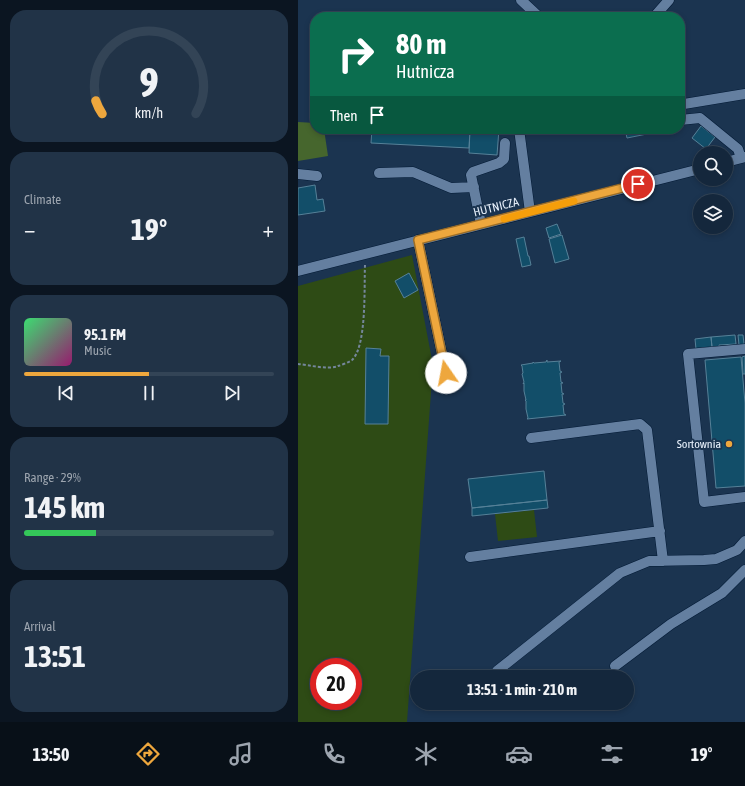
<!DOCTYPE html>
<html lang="en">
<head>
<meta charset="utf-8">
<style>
	:root { --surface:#14273c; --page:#213347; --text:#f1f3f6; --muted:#9da5af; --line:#334456; --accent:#eea73d }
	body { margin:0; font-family:"Asap Condensed",sans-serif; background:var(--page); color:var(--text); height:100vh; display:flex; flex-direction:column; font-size:15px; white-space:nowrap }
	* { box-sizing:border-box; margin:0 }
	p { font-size:13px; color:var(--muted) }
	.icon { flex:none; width:22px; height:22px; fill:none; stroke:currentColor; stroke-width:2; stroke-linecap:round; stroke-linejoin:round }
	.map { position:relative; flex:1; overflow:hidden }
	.sheet { display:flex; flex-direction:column; gap:10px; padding:10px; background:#0b1521; width:298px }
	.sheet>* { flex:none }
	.banner { position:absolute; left:12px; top:12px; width:375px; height:122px; border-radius:16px; box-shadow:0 2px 6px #0003,0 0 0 1px var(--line); background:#0b6e4f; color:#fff; overflow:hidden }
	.buttons { position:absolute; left:395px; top:146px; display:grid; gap:8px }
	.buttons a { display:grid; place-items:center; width:40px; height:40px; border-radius:50%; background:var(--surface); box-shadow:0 2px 6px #0003,0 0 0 1px var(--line); font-size:20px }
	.speed { position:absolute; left:12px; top:658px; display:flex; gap:8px; font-size:20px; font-weight:700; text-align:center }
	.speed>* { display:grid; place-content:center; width:52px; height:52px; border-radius:50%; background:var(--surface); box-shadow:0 2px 6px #0003,0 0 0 1px var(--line); line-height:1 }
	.speed .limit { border:6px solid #d22; background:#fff; color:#111 }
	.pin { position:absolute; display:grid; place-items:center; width:34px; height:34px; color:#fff; margin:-17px; border:2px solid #fff; border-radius:50%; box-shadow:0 1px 4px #0007 }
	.me { position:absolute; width:44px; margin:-22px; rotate:348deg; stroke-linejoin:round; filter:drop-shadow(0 0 3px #0008) }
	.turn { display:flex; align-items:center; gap:14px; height:84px; padding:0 20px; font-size:18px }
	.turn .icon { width:52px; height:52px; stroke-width:2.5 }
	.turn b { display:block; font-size:28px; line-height:34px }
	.then { display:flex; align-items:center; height:38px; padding:0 20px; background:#0003; gap:8px; font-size:15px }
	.big { font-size:30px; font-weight:700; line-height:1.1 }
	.sheet .widget { flex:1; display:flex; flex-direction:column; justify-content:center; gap:6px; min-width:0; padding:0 14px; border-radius:16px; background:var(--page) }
	.sheet .dial { align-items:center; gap:0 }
	.dial svg { height:104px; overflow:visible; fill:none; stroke:var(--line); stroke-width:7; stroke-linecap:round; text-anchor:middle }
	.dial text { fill:var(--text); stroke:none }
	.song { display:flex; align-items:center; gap:12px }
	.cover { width:48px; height:48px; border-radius:6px; background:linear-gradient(135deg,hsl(140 70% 55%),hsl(320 70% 35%)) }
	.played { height:4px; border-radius:2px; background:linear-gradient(90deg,var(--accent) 50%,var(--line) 50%) }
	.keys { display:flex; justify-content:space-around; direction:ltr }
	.heat { display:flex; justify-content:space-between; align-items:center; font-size:22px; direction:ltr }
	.charge { height:6px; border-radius:3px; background:linear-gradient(90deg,#34c759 29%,var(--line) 0) }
	.trip { position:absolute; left:112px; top:670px; width:224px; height:40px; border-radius:20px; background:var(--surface); box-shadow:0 2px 6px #0003,0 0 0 1px var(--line); font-weight:700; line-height:40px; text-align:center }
	.tab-bar { display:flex; height:64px; justify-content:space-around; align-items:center; background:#081018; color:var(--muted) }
	.tab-bar .icon { width:28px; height:28px }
	.tab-bar .selected { color:var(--accent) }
	.tab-bar b { font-size:18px; color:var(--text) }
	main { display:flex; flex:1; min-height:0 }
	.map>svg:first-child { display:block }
	.green { fill:#2e4b15; fill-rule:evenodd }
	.forest { fill:#46662d }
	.building { fill:#124e69; stroke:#568198 }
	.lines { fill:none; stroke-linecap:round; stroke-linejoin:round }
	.minor-casing { stroke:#031a35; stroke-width:11 }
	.path { stroke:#75879c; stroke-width:2; stroke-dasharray:3 2; stroke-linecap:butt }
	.minor { stroke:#647fa0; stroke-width:10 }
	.route-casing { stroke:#9b6d28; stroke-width:10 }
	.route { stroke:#eea73d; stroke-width:7 }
	.slow { stroke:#f59e0b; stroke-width:7 }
	.poi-dot { fill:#eea73d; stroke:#1b3450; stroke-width:1.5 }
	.labels { text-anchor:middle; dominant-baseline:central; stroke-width:4; stroke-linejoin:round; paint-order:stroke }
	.street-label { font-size:12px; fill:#e8f1fc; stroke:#1b3450 }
	.poi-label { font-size:12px; fill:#e8f1fc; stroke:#1b3450; text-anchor:end }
</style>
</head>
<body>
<main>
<section class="sheet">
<div class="widget dial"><svg viewBox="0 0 100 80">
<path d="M14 69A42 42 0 1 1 86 69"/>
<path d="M14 69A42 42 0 0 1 9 59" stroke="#eea73d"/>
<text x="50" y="56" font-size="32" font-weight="700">9</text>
<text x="50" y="72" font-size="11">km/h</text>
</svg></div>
<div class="widget"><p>Climate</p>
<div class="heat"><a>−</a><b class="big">19°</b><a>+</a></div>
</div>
<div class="widget">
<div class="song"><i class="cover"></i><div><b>95.1 FM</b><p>Music</p></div></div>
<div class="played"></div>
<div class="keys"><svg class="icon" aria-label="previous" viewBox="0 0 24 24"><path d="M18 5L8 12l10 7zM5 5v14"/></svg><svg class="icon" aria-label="pause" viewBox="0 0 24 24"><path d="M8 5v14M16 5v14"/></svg><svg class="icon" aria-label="next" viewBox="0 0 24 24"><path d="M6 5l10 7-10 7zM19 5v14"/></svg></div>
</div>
<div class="widget"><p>Range · 29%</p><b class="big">145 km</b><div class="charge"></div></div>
<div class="widget"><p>Arrival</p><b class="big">13:51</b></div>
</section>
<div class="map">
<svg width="447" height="722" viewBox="0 0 447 722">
	<rect width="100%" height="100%" fill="#1b3450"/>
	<path class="green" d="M114,255L135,365L109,722H0V286ZM21,667H55V701H21Z
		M236,510L239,537L200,541L197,514Z"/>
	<path class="forest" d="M0,122L17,123V129H26L30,156L0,161Z"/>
	<path class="building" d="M403,126L417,137L408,149L394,138Z
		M74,129H172L171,148L73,143Z
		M172,129H201L199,155L171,153Z
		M327,129H353L354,133L329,138Z
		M17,185L19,200L25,199L27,211L0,215V188Z
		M259,224L263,234L251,238L248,228Z
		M264,235L271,259L257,263L251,239Z
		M226,237L230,256H231L233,265L224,267L218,239Z
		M111,273L120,290L106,298L97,281Z
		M437,335L438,344L421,345V347H414L413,337Z
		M440,335H445L446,344L441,345Z
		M413,337L414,347L398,349L397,339Z
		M68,348L83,349L82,356H91L90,424H67Z
		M447,356V374H445L444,357Z
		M443,357L447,403V486L418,488L407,360Z
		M249,360V362L263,361L261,362L262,371L264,372L262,373L263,382L265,383H263L264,393L266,394H264L265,403L267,404L265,405L266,414L268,415L229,419L230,418L228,409V401L227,400H228L226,391V383L225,384L226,382L224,374L225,373L224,366L223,365L235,363V362L236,363L248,362Z
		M246,471L249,500L174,508L170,479Z
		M249,500L250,508L174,516V508Z"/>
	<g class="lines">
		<defs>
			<path id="minor" d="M223,0L241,17
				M356,17L371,0
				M382,102L386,104L447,94
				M382,120L402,118L440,149L443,158
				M221,129L232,212
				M428,162L447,157
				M81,173L115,172L153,188L176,187
				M0,174L19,176
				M183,224L173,175L175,172L201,163L206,159L207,143
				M120,240L148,373
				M0,271L402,169
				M447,349L390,354L406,502L447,497
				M233,438L342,424L349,430L365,561
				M172,557L362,531
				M317,666L373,624L424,593L447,570
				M199,671L322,573L351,561L406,560L418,559L439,550L447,541"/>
		</defs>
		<use href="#minor" class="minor-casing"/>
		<path class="path" d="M0,364C11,365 30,370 40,366C44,365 51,362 54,360C69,346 66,286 67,265"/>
		<use href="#minor" class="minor"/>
	</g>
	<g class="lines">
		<defs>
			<path id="route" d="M148,373L120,240L340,184"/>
		</defs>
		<use href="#route" class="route-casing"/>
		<use href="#route" class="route"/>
		<path class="slow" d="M206,219L276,201"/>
	</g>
	<circle class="poi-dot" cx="431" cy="444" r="4"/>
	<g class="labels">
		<g class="street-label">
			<text transform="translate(198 207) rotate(-14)">HUTNICZA</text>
		</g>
		<g class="poi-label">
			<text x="423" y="444">Sortownia</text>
		</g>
	</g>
</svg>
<div class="buttons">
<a><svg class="icon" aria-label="search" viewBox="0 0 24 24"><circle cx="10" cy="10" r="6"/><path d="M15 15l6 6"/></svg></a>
<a><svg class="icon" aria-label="layers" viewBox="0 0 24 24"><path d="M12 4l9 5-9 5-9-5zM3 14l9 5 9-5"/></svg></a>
</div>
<div class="speed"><div class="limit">20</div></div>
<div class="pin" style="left:340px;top:184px;background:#d93025"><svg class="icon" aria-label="arrive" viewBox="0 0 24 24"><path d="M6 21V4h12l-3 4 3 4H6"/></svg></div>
<svg class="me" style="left:148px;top:373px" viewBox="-20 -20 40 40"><circle r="19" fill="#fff"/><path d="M0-13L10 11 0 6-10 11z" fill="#eea73d"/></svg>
<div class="trip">13:51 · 1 min · 210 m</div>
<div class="banner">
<div class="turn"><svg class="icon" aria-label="right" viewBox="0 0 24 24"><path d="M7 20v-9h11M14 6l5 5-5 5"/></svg><div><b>80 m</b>Hutnicza</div></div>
<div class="then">Then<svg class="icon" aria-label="arrive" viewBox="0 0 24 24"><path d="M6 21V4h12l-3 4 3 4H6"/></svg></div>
</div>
</div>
</main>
<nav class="tab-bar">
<b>13:50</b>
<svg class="icon selected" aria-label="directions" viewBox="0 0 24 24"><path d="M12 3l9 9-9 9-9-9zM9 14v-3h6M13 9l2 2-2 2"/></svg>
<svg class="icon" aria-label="music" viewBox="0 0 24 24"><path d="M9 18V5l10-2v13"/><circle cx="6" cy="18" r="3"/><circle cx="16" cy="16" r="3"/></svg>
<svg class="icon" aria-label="phone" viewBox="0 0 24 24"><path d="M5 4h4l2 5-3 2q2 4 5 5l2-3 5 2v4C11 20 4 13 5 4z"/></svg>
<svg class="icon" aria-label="climate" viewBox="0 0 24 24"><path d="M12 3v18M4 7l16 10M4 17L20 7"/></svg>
<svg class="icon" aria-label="car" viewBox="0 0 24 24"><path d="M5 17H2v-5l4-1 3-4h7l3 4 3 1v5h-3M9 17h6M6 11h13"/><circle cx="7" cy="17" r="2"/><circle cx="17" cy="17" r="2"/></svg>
<svg class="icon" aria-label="filters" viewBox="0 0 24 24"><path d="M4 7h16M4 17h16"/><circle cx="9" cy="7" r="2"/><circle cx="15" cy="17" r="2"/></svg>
<b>19°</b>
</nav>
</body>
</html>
